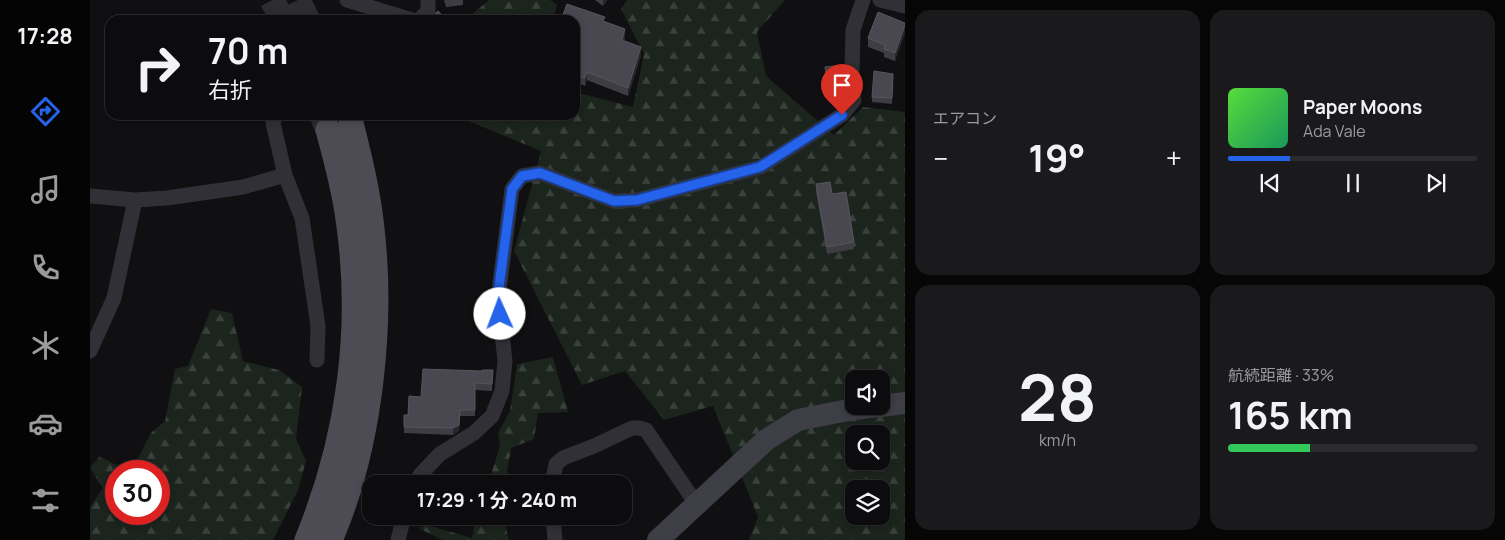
<!DOCTYPE html>
<html lang="ja">
<head>
<meta charset="utf-8">
<style>
	:root { --surface:#0c0b0d; --page:#1a191b; --text:#f1f3f6; --muted:#9a9b9d; --line:#2c2b2e; --accent:#2563eb }
	body { margin:0; font-family:Manrope,"Noto Sans JP",sans-serif; background:var(--page); color:var(--text); height:100vh; display:flex; flex-direction:column; font-size:19px; white-space:nowrap }
	* { box-sizing:border-box; margin:0 }
	p { font-size:16px; color:var(--muted) }
	.icon { flex:none; width:28px; height:28px; fill:none; stroke:currentColor; stroke-width:2; stroke-linecap:round; stroke-linejoin:round }
	.map { position:relative; flex:1; overflow:hidden }
	.details { display:flex; flex-direction:column; gap:10px; padding:10px; background:#070607; width:600px }
	.details>* { flex:none }
	.banner { position:absolute; left:15px; top:15px; width:475px; height:105px; border-radius:15px; box-shadow:0 2px 8px #0003,0 0 0 1px var(--line); background:#0c0b0d; color:var(--text); overflow:hidden }
	.fabs { position:absolute; left:755px; top:370px; display:grid; gap:10px }
	.fabs a { display:grid; place-items:center; width:45px; height:45px; border-radius:10px; background:var(--surface); box-shadow:0 2px 8px #0003,0 0 0 1px var(--line); font-size:25px }
	.speed { position:absolute; left:15px; top:460px; display:flex; gap:10px; font-size:25px; font-weight:700; text-align:center }
	.speed>* { display:grid; place-content:center; width:65px; height:65px; border-radius:50%; background:var(--surface); box-shadow:0 2px 8px #0003,0 0 0 1px var(--line); line-height:1 }
	.speed .limit { border:8px solid #d22; background:#fff; color:#111 }
	.pin { position:absolute; display:grid; place-items:center; width:42px; height:42px; color:#fff; margin:-51px -21px; border-radius:50% 50% 50% 0; rotate:-45deg; box-shadow:0 0 5px #0007 }
	.pin .icon { rotate:45deg }
	.me { position:absolute; width:55px; margin:-28px; rotate:358deg; stroke-linejoin:round; filter:drop-shadow(0 0 4px #0008) }
	.turn { display:flex; align-items:center; gap:18px; height:105px; padding:0 20px; font-size:22px }
	.turn .icon { width:65px; height:65px; stroke-width:2.5 }
	.turn b { display:block; font-size:35px; line-height:42px }
	.big { font-size:38px; font-weight:700; line-height:1.1 }
	.details .widget { flex:1; display:flex; flex-direction:column; justify-content:center; gap:8px; min-width:0; padding:0 18px; border-radius:15px; background:var(--page) }
	.details .dial { align-items:center; gap:0 }
	.dial b { font-size:65px; line-height:1 }
	.song { display:flex; align-items:center; gap:15px }
	.cover { width:60px; height:60px; border-radius:8px; background:linear-gradient(135deg,hsl(110 70% 55%),hsl(150 70% 35%)) }
	.played { height:5px; border-radius:2px; background:linear-gradient(90deg,var(--accent) 25%,var(--line) 25%) }
	.keys { display:flex; justify-content:space-around; direction:ltr }
	.heat { display:flex; justify-content:space-between; align-items:center; font-size:28px; direction:ltr }
	.charge { height:8px; border-radius:4px; background:linear-gradient(90deg,#34c759 33%,var(--line) 0) }
	.details .tiles { flex:1; display:grid; gap:10px; grid-template-columns:repeat(2,1fr) }
	.trip { position:absolute; left:272px; top:475px; width:270px; height:50px; border-radius:15px; background:var(--surface); box-shadow:0 2px 8px #0003,0 0 0 1px var(--line); font-weight:700; line-height:50px; text-align:center }
	main { display:flex; flex:1; min-height:0 }
	.menu { display:flex; flex-direction:column; width:90px; justify-content:space-around; align-items:center; background:#050405; color:var(--muted) }
	.menu .icon { width:35px; height:35px }
	.menu .on { color:var(--accent) }
	.menu b { font-size:22px; color:var(--text) }
	.map>svg:first-child { display:block }
	.forest { fill:url(#forest-firs); fill-rule:evenodd }
	.lines { fill:none; stroke-linecap:round; stroke-linejoin:round }
	.primary-tunnel { stroke:#2d2c31; stroke-width:25; stroke-dasharray:25 12; stroke-linecap:butt }
	.street { stroke:#313036; stroke-width:15 }
	.secondary { stroke:#3e3e46; stroke-width:22 }
	.primary { stroke:#4d4c55; stroke-width:25 }
	.wall { fill:#3e3d44 }
	.shaded-wall { fill:#27262b }
	.building { fill:#494850; stroke:#565660 }
	.route-casing { stroke:#184099; stroke-width:12 }
	.route { stroke:#2563eb; stroke-width:9 }
</style>
</head>
<body>
<main>
<nav class="menu">
<b>17:28</b>
<svg class="icon on" aria-label="directions" viewBox="0 0 24 24"><path d="M12 3l9 9-9 9-9-9zM9 14v-3h6M13 9l2 2-2 2"/></svg>
<svg class="icon" aria-label="music" viewBox="0 0 24 24"><path d="M9 18V5l10-2v13"/><circle cx="6" cy="18" r="3"/><circle cx="16" cy="16" r="3"/></svg>
<svg class="icon" aria-label="phone" viewBox="0 0 24 24"><path d="M5 4h4l2 5-3 2q2 4 5 5l2-3 5 2v4C11 20 4 13 5 4z"/></svg>
<svg class="icon" aria-label="climate" viewBox="0 0 24 24"><path d="M12 3v18M4 7l16 10M4 17L20 7"/></svg>
<svg class="icon" aria-label="car" viewBox="0 0 24 24"><path d="M5 17H2v-5l4-1 3-4h7l3 4 3 1v5h-3M9 17h6M6 11h13"/><circle cx="7" cy="17" r="2"/><circle cx="17" cy="17" r="2"/></svg>
<svg class="icon" aria-label="filters" viewBox="0 0 24 24"><path d="M4 7h16M4 17h16"/><circle cx="9" cy="7" r="2"/><circle cx="15" cy="17" r="2"/></svg>
</nav>
<div class="map">
<svg width="815" height="540" viewBox="0 0 815 540">
	<defs>
		<pattern id="forest-firs" width="22" height="20" patternUnits="userSpaceOnUse" patternTransform="scale(1.25)"><rect width="22" height="20" fill="#1c241e"/><path d="M5 1l3.5 6h-7zM16 11l3.5 6h-7z" fill="#3a413c"/></pattern>
	</defs>
	<rect width="100%" height="100%" fill="#100f11"/>
	<path class="forest" d="M399,0H460L467,5L463,20H380V16Z
		M537,0H695L667,32L676,76L744,135L773,107L815,112V540H659L668,517L623,406L574,420L535,371L492,385L424,251L451,151L364,115H485V92L543,107L554,54L531,9ZM764,379H791V406H764ZM764,434H791V461H764ZM764,489H791V516H764Z
		M121,309L142,313L153,361L189,370L212,387L206,439L216,461L208,490L183,540H0V507L13,488L0,468L10,456L28,466L48,458L61,433L75,421L85,369L98,366ZM69,471V514H26V471Z
		M463,357L478,412L448,413L444,439L421,448L417,471L424,484H398L410,446L408,433L420,411L427,364Z
		M386,516H415L417,533L419,540H353L328,528L337,525L382,538Z"/>
	<g class="lines">
		<path class="primary-tunnel" d="M182,0L193,20
			M208,0L218,20
			M232,115L238,130"/>
		<path class="street" d="M257,0L322,20
			M790,0L815,6
			M329,20L338,11V0
			M195,175L212,218L228,326L227,360
			M0,196L45,200L77,198L153,187L195,175L183,123L186,115
			M0,351L24,298L45,200
			M325,484L330,475L350,454L384,433L402,416L412,391L415,361L408,298L422,189L432,176L450,173L524,201L547,200L671,167L752,115L764,100L762,72L763,30L773,0
			M462,484L466,464L473,458L504,446L542,428H549L556,430L607,505
			M463,516L465,540
			M308,540L314,516"/>
		<path class="secondary" d="M791,406L815,403
			M568,540L676,440L708,420L758,410L787,406"/>
		<path class="primary" d="M217,540C259,438 274,328 258,219C254,189 246,159 238,130
			M240,540C281,446 294,321 281,220C277,187 269,155 261,123"/>
	</g>
	<path class="wall" d="M354,0H373V5L356,7Z
		M505,0H517L513,6Z
		M485,20L515,22L535,38L534,41L551,56L538,96L497,80L495,86L485,82Z
		M815,23L805,61L794,57V53L778,47V38Z
		M735,67L754,97L752,100L739,102Z
		M803,74L802,104L782,102V97Z
		M726,184L742,194L764,242V249L737,254L726,192Z
		M403,370L402,391L385,390V416H370L369,431L363,435L314,433V415H318L331,397L392,371Z"/>
	<path class="shaded-wall" d="M513,0H517L513,6Z
		M815,25V34L805,61V53Z
		M535,29V38L532,49V40Z
		M551,47V56L538,96V88Z
		M497,72V80L495,86V78Z
		M754,91V97L752,100V94Z
		M370,410L369,431L363,435V428Z"/>
	<path class="building" d="M477,4L515,17L513,21L535,29L532,40L551,47L538,88L497,72L495,78L485,74V20H471Z
		M348,11L357,20H339Z
		M788,12L815,23V25L805,53L794,49L795,45L778,38Z
		M753,65L754,91L752,94L739,96L735,67Z
		M784,71L803,74L802,98L782,97Z
		M740,182L742,194L756,192L764,242L737,247L726,184Z
		M333,369L392,371V370H403L402,384L385,383V410H370L369,425L363,428L314,427V415H318L319,396L331,397Z"/>
	<g class="lines">
		<defs>
			<path id="route" d="M410,314L408,298L410,279L422,189L432,176L450,173L524,201L547,200L670,167L752,115"/>
		</defs>
		<use href="#route" class="route-casing"/>
		<use href="#route" class="route"/>
	</g>
</svg>
<div class="fabs">
<a><svg class="icon" aria-label="sound" viewBox="0 0 24 24"><path d="M4 9h4l5-4v14l-5-4H4zM17 9q2 3 0 6"/></svg></a>
<a><svg class="icon" aria-label="search" viewBox="0 0 24 24"><circle cx="10" cy="10" r="6"/><path d="M15 15l6 6"/></svg></a>
<a><svg class="icon" aria-label="layers" viewBox="0 0 24 24"><path d="M12 4l9 5-9 5-9-5zM3 14l9 5 9-5"/></svg></a>
</div>
<div class="speed"><div class="limit">30</div></div>
<div class="pin" style="left:752px;top:115px;background:#d93025"><svg class="icon" aria-label="arrive" viewBox="0 0 24 24"><path d="M6 21V4h12l-3 4 3 4H6"/></svg></div>
<svg class="me" style="left:410px;top:314px" viewBox="-20 -20 40 40"><circle r="19" fill="#fff"/><path d="M0-13L10 11 0 6-10 11z" fill="#2563eb"/></svg>
<div class="trip">17:29 · 1 分 · 240 m</div>
<div class="banner">
<div class="turn"><svg class="icon" aria-label="right" viewBox="0 0 24 24"><path d="M7 20v-9h11M14 6l5 5-5 5"/></svg><div><b>70 m</b>右折</div></div>
</div>
</div>
<section class="details">
<div class="tiles">
<div class="widget"><p>エアコン</p>
<div class="heat"><a>−</a><b class="big">19°</b><a>+</a></div>
</div>
<div class="widget">
<div class="song"><i class="cover"></i><div><b>Paper Moons</b><p>Ada Vale</p></div></div>
<div class="played"></div>
<div class="keys"><svg class="icon" aria-label="previous" viewBox="0 0 24 24"><path d="M18 5L8 12l10 7zM5 5v14"/></svg><svg class="icon" aria-label="pause" viewBox="0 0 24 24"><path d="M8 5v14M16 5v14"/></svg><svg class="icon" aria-label="next" viewBox="0 0 24 24"><path d="M6 5l10 7-10 7zM19 5v14"/></svg></div>
</div>
<div class="widget dial"><b>28</b><p>km/h</p></div>
<div class="widget"><p>航続距離 · 33%</p><b class="big">165 km</b><div class="charge"></div></div>
</div>
</section>
</main>
</body>
</html>
